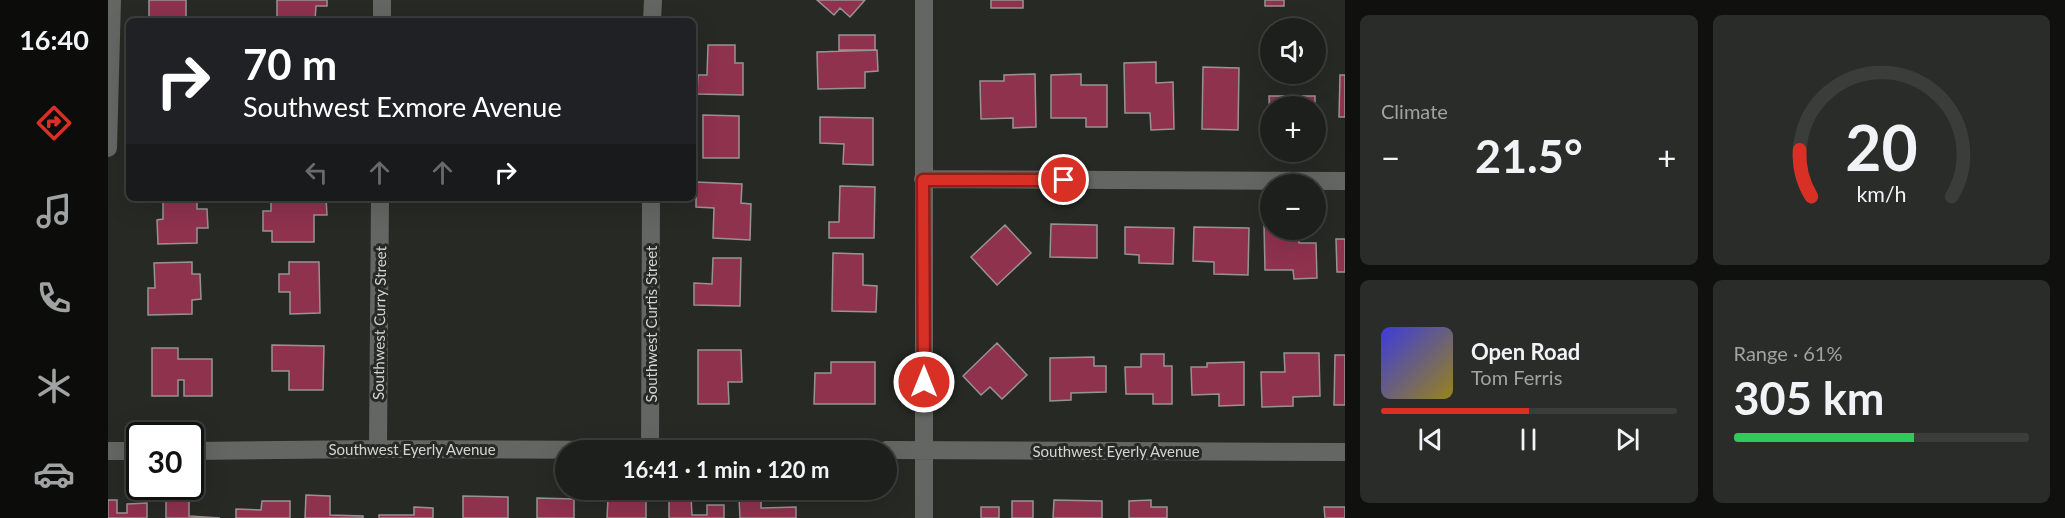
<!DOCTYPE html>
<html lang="en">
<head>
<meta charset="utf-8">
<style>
	:root { --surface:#1d1f1c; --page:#2a2c29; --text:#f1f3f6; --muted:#a0a2a3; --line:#3b3d3b; --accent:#d93025 }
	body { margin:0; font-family:Lato,sans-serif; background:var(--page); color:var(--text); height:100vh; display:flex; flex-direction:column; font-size:22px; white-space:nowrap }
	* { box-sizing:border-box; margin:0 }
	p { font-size:20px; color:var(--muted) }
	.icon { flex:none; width:33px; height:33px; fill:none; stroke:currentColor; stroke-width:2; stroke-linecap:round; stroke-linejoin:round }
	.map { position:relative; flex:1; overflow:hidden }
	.drawer { display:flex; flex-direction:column; gap:15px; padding:15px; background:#10110f; width:720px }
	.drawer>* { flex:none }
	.top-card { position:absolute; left:18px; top:18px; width:570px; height:183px; border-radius:9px; box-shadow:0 6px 24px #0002,0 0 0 2px var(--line); background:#202124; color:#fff; overflow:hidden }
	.controls { position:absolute; left:1152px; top:18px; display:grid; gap:12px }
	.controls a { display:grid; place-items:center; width:66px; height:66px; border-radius:50%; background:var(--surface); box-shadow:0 6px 24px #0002,0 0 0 2px var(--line); font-size:30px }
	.speed { position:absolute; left:18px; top:422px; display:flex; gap:12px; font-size:30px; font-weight:700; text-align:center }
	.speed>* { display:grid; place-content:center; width:78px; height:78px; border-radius:50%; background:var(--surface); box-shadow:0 6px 24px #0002,0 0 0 2px var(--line); line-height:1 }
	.speed .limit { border:3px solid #111; border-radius:9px; background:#fff; color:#111 }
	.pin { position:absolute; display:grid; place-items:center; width:51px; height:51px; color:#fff; margin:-26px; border:3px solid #fff; border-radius:50%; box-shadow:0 2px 6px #0007 }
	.me { position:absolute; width:66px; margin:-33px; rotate:0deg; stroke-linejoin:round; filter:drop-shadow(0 0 4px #0008) }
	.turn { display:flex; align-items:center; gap:21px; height:126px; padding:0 18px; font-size:27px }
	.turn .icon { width:78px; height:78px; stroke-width:2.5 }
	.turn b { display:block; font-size:42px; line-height:51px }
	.lanes { display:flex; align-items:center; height:57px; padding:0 18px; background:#0003; justify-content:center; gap:30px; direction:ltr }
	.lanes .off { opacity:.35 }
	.big { font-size:45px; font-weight:700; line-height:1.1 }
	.drawer .widget { flex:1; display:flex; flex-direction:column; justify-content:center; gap:9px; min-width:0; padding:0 21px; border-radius:9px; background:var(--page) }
	.drawer .dial { align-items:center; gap:0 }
	.dial svg { height:156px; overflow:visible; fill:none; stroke:var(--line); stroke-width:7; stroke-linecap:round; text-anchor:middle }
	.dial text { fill:var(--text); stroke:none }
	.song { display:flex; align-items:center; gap:18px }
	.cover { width:72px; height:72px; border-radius:9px; background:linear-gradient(135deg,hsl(240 70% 55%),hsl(50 70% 35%)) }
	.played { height:6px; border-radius:3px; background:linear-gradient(90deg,var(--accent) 50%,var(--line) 50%) }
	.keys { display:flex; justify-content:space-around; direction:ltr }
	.heat { display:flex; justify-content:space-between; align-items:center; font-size:33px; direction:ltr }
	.charge { height:9px; border-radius:4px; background:linear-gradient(90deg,#34c759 61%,var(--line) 0) }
	.drawer .tiles { flex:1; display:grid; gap:15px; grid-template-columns:repeat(2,1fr) }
	.trip { position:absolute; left:447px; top:440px; width:342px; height:60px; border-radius:30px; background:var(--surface); box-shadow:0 6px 24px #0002,0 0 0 2px var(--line); font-weight:700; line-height:60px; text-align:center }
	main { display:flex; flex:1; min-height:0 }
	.tab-bar { display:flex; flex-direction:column; width:108px; justify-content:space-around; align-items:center; background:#0c0c0b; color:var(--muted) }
	.tab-bar .icon { width:42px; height:42px }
	.tab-bar .active { color:var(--accent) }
	.tab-bar b { font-size:27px; color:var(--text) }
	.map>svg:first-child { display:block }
	.building { fill:#8e324e; stroke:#999293; stroke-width:1.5 }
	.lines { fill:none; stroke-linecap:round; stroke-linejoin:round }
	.street { stroke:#636662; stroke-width:18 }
	.route-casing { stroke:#8d1f18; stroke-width:15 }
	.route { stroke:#d93025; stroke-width:10 }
	.labels { text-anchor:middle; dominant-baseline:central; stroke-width:6; stroke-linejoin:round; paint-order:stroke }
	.street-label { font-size:15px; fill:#d4d5d3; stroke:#272925 }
</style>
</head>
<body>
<main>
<nav class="tab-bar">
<b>16:40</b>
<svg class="icon active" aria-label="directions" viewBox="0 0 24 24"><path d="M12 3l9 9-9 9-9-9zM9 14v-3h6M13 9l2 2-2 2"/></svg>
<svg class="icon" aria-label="music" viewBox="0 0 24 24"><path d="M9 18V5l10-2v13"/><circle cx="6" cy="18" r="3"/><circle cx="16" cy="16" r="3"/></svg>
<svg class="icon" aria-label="phone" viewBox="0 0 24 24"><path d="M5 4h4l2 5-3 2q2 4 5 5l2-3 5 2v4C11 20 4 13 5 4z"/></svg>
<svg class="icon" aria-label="climate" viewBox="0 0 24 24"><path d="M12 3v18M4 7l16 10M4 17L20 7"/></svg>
<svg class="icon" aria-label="car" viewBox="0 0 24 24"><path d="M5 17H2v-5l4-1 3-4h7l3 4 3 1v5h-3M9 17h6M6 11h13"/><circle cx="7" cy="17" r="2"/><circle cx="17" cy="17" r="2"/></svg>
</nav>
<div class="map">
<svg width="1237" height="518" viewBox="0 0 1237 518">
	<rect width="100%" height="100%" fill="#272925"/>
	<path class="building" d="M41,0H78V21H41Z
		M169,0H219V6H208L207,21H169Z
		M709,0H757L742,17L732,8L726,15Z
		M883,0H915V8H883Z
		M1157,0H1176V6H1157Z
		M731,35H767V50H731Z
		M600,45H627V63H635V95L589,94L590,75H599Z
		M769,50L770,71L757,72V88L710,89L709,52Z
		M1048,62V83L1065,82L1066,129L1043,130L1042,113H1017L1016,63Z
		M1095,67L1131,68L1130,130L1094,129Z
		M927,74L928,127L905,128V118L873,119L872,81H896V75Z
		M973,74V85H999V127H978V118H943V75Z
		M1232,75H1237V117H1231Z
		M1161,96H1207V106H1162V130Z
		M595,115L631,116V158H595Z
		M712,117L765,118V165L735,164L736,144L712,143Z
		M588,182L634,184L633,203L643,204L642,240L605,238L606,208L588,207Z
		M732,186L767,187L766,238H721V222H731Z
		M89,198V209H99L100,228H89V243L50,244L49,220L55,219V199Z
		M163,198H218L219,215H206V242H164V231H155V211H163Z
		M943,224L989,225V258L942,257Z
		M897,225L923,253L889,285L863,257Z
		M1156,225H1162V230H1191V243H1208L1209,278L1186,279L1185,270H1157Z
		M1017,227L1066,228L1065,264L1031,263V255L1017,254Z
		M1086,227L1141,228L1140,275L1106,274V262L1085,261Z
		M1228,239H1237V272H1229Z
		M725,253L755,254V285L769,286L768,312L724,311Z
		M605,258H633L632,306L586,305V283L604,284Z
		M84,262V274H92L93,299L84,300V314L40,315V288H47L46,263Z
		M181,262H211L212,313L182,314V292H171V274H181Z
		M889,343L919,375L894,399L882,387L873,395L855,376Z
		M164,345L216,346L215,390H181V371H164Z
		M44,348H70V359H104V396H76V380H70V396H44Z
		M590,350H633L634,382H620L621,404H590Z
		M1176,353H1211L1212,396L1185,397V406L1154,407L1153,372H1177Z
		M1033,354H1056V366H1064V404H1045V394H1018L1017,367H1033Z
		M1227,355H1237V405H1226Z
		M986,357V366H998V392L963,393V400L942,401V358Z
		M723,362H767V404H706L707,373H723Z
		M1136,362V405L1111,406V394L1084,395L1083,367H1099V363Z
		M198,495L222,496V515L255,516V518H197Z
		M58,496H81V516L112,518H58Z
		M355,496L400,497V518H355Z
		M583,497L584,515H599V505H616V518H561V498Z
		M429,498L466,499V518H429Z
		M500,498L538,499V518H499Z
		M631,498H653V508L688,507V518H632Z
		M0,500H9V513H19V504L39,503V518H0Z
		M946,500L994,501V518H945Z
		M1043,500V507H1059V518H1021V501Z
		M154,501H182V518H128V509L153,510Z
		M904,501H925V518H904Z
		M306,507L325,508V518H271V515H306Z
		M873,507H891V518H873Z
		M1216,507H1237V518H1217Z"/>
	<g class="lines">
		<path class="street" d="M274,21V0
			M544,21L545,0
			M0,148L4,0
			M815,179L1237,181
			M270,449L272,198
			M542,450L543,198
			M778,450L1237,452
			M0,451H32
			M82,451L270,449L526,450
			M816,518V0"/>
	</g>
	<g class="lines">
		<defs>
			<path id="route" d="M816,382L815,180H956"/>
		</defs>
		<use href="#route" class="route-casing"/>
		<use href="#route" class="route"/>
	</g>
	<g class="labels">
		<g class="street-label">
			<text transform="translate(271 323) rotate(-89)">Southwest Curry Street</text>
			<text transform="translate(543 324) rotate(-90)">Southwest Curtis Street</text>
			<text x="304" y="449">Southwest Eyerly Avenue</text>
			<text x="1008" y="451">Southwest Eyerly Avenue</text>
		</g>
	</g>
</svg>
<div class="controls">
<a><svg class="icon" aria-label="sound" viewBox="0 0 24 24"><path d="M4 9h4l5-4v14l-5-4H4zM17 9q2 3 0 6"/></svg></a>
<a>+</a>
<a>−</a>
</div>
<div class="speed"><div class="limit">30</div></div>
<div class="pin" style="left:956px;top:180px;background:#d93025"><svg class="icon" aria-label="arrive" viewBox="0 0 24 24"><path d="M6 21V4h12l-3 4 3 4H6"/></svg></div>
<svg class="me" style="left:816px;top:382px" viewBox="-20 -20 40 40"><circle r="17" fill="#d93025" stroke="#fff" stroke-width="3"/><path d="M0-11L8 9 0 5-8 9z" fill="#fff"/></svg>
<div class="trip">16:41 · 1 min · 120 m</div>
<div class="top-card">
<div class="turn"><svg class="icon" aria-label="right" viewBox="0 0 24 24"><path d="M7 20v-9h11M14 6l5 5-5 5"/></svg><div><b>70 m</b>Southwest Exmore Avenue</div></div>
<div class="lanes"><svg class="icon off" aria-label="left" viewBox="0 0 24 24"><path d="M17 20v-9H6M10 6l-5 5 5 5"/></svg><svg class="icon off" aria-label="ahead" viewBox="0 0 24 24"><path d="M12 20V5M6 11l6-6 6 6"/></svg><svg class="icon off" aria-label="ahead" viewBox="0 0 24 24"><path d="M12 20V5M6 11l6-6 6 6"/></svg><svg class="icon" aria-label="right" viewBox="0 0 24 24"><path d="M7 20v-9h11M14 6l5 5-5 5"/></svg></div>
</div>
</div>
<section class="drawer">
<div class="tiles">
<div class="widget"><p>Climate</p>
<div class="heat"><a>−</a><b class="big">21.5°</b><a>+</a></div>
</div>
<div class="widget dial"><svg viewBox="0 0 100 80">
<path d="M14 69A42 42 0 1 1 86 69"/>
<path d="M14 69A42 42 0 0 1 8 45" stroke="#d93025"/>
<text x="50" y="56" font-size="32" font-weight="700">20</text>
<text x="50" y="72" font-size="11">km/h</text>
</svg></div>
<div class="widget">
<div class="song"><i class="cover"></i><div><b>Open Road</b><p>Tom Ferris</p></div></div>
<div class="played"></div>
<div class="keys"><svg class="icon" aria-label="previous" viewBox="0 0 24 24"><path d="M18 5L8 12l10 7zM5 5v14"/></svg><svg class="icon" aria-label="pause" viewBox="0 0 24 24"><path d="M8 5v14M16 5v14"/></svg><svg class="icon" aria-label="next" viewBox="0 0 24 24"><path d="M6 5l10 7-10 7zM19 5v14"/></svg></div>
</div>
<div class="widget"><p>Range · 61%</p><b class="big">305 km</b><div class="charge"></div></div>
</div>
</section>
</main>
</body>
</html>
